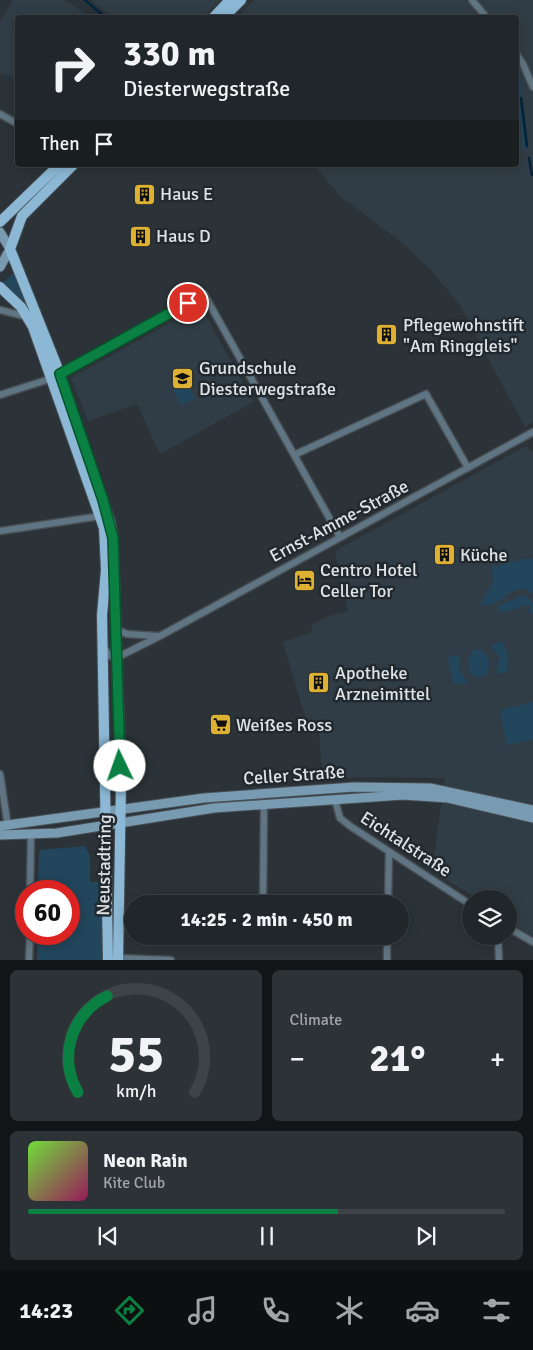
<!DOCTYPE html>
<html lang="en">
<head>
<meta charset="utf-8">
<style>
	:root { --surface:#20262a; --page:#2d3236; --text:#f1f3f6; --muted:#a2a5a8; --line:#3d4347; --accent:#0b8043 }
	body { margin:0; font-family:Signika,sans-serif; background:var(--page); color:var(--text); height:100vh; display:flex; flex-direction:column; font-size:19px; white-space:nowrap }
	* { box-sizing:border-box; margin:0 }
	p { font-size:16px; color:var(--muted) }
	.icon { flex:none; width:28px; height:28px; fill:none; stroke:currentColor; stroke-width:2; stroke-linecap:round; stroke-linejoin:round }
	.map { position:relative; height:960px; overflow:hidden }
	.sheet { display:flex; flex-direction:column; gap:10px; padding:10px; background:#121517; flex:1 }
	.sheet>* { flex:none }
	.banner { position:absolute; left:15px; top:15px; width:504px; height:152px; border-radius:5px; box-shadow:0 2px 12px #0003,0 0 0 1px var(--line); background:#20262a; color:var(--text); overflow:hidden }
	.controls { position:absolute; left:462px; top:890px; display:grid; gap:10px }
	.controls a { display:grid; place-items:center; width:55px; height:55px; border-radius:50%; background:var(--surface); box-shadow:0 2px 12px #0003,0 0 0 1px var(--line); font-size:25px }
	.speed { position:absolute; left:15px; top:880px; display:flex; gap:10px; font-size:25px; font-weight:700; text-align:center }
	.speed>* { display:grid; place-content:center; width:65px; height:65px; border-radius:50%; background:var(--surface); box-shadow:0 2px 12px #0003,0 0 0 1px var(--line); line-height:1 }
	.speed .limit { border:8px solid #d22; background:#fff; color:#111 }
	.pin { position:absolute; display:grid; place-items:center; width:42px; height:42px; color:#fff; margin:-21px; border:2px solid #fff; border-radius:50%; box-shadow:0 1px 5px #0007 }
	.me { position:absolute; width:55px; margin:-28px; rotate:357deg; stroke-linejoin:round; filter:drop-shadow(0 0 4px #0008) }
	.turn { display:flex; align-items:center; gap:18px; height:105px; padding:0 25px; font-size:22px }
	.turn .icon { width:65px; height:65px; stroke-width:2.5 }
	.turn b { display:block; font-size:35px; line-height:42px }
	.then { display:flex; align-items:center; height:48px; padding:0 25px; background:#0003; gap:10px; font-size:19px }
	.big { font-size:38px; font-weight:700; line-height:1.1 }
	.sheet .tile { flex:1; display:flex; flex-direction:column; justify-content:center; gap:8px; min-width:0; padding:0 18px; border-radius:8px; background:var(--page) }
	.sheet .dial { align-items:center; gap:0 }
	.dial svg { height:130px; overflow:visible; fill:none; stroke:var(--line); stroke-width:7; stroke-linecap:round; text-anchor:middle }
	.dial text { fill:var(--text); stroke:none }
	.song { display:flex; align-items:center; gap:15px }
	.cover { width:60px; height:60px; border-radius:8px; background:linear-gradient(135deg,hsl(100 70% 55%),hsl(330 70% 35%)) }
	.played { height:5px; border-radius:2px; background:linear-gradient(90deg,var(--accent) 65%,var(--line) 65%) }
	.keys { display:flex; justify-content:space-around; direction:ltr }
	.heat { display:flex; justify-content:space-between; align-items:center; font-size:28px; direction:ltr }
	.sheet .tiles { flex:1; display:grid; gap:10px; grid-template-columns:1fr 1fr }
	.tile:last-child { grid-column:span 2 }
	.trip { position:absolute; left:124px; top:895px; width:285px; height:50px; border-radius:25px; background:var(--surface); box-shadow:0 2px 12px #0003,0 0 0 1px var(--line); font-weight:700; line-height:50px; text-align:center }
	.dock { display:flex; height:80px; justify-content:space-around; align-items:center; background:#0d0f11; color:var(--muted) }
	.dock .icon { width:35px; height:35px }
	.dock .selected { color:var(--accent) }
	.dock b { font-size:22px; color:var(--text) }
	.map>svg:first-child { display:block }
	.built { fill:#313d46 }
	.green { fill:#22465c }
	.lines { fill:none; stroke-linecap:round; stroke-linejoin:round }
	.stream { stroke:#00253a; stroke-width:2.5 }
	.minor-casing { stroke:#484f54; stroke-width:9 }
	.secondary-casing { stroke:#484f54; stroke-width:11 }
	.primary-casing { stroke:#484f54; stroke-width:12 }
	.minor { stroke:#607583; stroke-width:6 }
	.secondary { stroke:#799bb1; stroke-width:9 }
	.primary { stroke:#8cb8d5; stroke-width:10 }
	.route-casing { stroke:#07532c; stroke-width:12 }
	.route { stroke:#0b8043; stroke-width:9 }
	.labels { text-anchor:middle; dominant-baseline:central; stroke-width:5; stroke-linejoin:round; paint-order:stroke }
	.poi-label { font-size:18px; fill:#dee3e6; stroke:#21292e; text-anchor:start }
	.street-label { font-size:18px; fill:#dee3e6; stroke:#21292e }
</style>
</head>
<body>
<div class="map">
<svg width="533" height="960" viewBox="0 0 533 960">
	<rect width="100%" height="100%" fill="#2b3338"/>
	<path class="built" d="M13,0H65L90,17L18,18L17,79L0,73V21Z
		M91,0H220L203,17L113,18Z
		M254,0H533V422L525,427L459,304L430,269L401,242L339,195L314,165H516V18H236Z
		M197,308L204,312L253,402L160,454L137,404L88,421L71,378Z
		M526,446L533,452V936L509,922V899H479L426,868L434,856L445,778L368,777L323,779L319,733L310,734L283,642L313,632L311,625L329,616L348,611L335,551Z"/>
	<path class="green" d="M516,68C522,75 524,91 520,99L526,150L523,152Z
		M15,272L25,300L22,301L2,283Z
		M186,382L195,398L181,405L173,390Z
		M525,559H533V593C513,581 507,599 493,604C489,605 484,605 480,606L493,581L492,567Z
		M521,596H526L533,603V613L530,614V604L505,612L499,611L498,606Z
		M502,642C508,650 509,663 507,672L496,673L499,657L491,645Z
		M477,649C490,653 491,663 487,674L479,678L470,673L468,661L472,651Z
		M460,655L459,669L468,683L453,684L448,657Z
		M533,702V740L507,745L500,710Z
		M85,846L90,856V882H98L102,902L103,960H37V934H69V891H38L39,852L41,850Z"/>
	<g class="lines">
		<path class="stream" d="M85,0L106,18
			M521,98L527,146
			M529,158L532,175"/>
		<defs>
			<path id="minor" d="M472,0L487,18
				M516,53L523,64L533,87
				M0,114L18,124
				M0,310L28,317
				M59,374L204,294L340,537
				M0,395L53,378
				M294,455L426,394L468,468
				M0,531L101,516
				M115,629L127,634L158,636
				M104,648L110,656L116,658L160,636L533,432
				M0,774L8,827
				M335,800L340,818L350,826L471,905
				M30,891L31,835
				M263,904L264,804
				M388,904L389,852
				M509,928L533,942
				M498,936L499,960
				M118,958L171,960
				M29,960L30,934
				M387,960V936"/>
			<path id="secondary" d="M0,232L10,249L0,267
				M0,826L204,798L354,787L430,788L533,810
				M0,835L57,833L214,808L403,795L448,798L533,818"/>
			<path id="primary" d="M213,18L230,0
				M223,18L241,0
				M73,165L22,216L10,249L56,364L110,522L113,539L121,782L118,960
				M0,222L59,165
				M0,287L21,307L33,327L104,528L106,570L102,615L108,960"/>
		</defs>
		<use href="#minor" class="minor-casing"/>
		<use href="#secondary" class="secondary-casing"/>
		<use href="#primary" class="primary-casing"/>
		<use href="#minor" class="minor"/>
		<use href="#secondary" class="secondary"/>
		<use href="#primary" class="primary"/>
	</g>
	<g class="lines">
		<defs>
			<path id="route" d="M120,766L113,538L103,500L60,374L188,303"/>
		</defs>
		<use href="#route" class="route-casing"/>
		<use href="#route" class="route"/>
	</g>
	<defs>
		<symbol id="building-square" viewBox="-11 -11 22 22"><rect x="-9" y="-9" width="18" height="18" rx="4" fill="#dfb133" stroke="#21292e"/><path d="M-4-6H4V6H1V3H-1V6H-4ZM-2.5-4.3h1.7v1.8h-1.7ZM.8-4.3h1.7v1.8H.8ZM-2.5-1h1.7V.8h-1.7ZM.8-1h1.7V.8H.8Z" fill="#111"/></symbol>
		<symbol id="school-square" viewBox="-11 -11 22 22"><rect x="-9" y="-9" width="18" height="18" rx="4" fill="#dfb133" stroke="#21292e"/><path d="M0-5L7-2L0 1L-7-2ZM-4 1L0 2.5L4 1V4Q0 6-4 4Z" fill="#111"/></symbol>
		<symbol id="hotel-square" viewBox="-11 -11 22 22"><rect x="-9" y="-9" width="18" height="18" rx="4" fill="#dfb133" stroke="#21292e"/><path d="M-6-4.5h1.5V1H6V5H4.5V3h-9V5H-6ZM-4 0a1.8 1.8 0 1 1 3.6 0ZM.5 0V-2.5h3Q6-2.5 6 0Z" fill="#111"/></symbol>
		<symbol id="supermarket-square" viewBox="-11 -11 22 22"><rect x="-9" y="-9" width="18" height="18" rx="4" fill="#dfb133" stroke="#21292e"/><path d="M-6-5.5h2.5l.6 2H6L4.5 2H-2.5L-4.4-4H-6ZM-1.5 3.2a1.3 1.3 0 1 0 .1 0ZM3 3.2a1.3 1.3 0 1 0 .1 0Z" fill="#111"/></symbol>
	</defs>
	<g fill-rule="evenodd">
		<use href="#building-square" x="132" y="182" width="25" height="25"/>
		<use href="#building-square" x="128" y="224" width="25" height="25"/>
		<use href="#building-square" x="374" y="322" width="25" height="25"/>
		<use href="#school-square" x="170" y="366" width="25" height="25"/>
		<use href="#building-square" x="432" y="542" width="25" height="25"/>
		<use href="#hotel-square" x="292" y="568" width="25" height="25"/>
		<use href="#building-square" x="306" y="670" width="25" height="25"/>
		<use href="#supermarket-square" x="208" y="712" width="25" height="25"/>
	</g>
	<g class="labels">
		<g class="poi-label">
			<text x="160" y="194">Haus E</text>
			<text x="156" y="236">Haus D</text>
			<text x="403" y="325">Pflegewohnstift<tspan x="403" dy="21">"Am Ringgleis"</tspan></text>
			<text x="199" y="368">Grundschule<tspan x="199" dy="21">Diesterwegstraße</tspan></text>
			<text x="460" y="555">Küche</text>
			<text x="320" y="570">Centro Hotel<tspan x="320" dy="21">Celler Tor</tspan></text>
			<text x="335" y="673">Apotheke<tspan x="335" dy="21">Arzneimittel</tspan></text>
			<text x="236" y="725">Weißes Ross</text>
		</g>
		<g class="street-label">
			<text transform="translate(339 521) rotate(-28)">Ernst-Amme-Straße</text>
			<text transform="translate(294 775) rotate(-4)">Celler Straße</text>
			<text transform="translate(406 844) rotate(33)">Eichtalstraße</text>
			<text transform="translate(104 865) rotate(-89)">Neustadtring</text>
		</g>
	</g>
</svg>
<div class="controls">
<a><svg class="icon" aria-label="layers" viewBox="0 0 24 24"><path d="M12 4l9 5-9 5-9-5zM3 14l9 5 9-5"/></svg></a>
</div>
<div class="speed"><div class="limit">60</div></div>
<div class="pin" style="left:188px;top:303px;background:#d93025"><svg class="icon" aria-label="arrive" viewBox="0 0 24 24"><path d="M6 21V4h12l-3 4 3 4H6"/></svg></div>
<svg class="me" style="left:120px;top:766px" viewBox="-20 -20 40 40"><circle r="19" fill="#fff"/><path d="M0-13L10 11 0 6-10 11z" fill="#0b8043"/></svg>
<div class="trip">14:25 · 2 min · 450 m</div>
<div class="banner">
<div class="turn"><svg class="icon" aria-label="right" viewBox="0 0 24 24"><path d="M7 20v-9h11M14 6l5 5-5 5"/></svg><div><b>330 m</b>Diesterwegstraße</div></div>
<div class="then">Then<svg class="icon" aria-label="arrive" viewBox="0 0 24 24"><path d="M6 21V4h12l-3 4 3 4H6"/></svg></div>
</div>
</div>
<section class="sheet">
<div class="tiles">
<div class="tile dial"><svg viewBox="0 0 100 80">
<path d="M14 69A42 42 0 1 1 86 69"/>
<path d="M14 69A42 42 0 0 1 32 10" stroke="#0b8043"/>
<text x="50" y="56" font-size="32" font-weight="700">55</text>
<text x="50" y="72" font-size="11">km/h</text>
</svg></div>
<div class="tile"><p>Climate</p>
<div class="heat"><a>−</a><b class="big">21°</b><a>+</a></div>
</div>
<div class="tile">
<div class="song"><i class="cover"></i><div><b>Neon Rain</b><p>Kite Club</p></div></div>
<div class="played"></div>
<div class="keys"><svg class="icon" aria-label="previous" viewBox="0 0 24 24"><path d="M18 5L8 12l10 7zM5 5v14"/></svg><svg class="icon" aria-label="pause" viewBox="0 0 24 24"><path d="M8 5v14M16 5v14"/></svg><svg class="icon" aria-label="next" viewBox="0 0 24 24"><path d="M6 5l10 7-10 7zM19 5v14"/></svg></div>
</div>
</div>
</section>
<nav class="dock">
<b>14:23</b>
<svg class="icon selected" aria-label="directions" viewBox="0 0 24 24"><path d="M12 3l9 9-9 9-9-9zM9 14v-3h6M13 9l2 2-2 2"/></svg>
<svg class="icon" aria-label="music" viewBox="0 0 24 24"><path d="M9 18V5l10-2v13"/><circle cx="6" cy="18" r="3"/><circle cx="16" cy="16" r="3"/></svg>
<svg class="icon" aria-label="phone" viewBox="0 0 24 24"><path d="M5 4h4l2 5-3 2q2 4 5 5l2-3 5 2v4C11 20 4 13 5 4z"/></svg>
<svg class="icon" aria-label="climate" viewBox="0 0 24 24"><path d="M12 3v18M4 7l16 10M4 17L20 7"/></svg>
<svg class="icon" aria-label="car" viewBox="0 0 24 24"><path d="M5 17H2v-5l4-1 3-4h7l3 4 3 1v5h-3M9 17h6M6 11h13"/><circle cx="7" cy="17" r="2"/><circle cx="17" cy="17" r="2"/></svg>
<svg class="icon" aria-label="filters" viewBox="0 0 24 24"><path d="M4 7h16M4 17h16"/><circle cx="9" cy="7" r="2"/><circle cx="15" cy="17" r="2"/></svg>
</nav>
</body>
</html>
